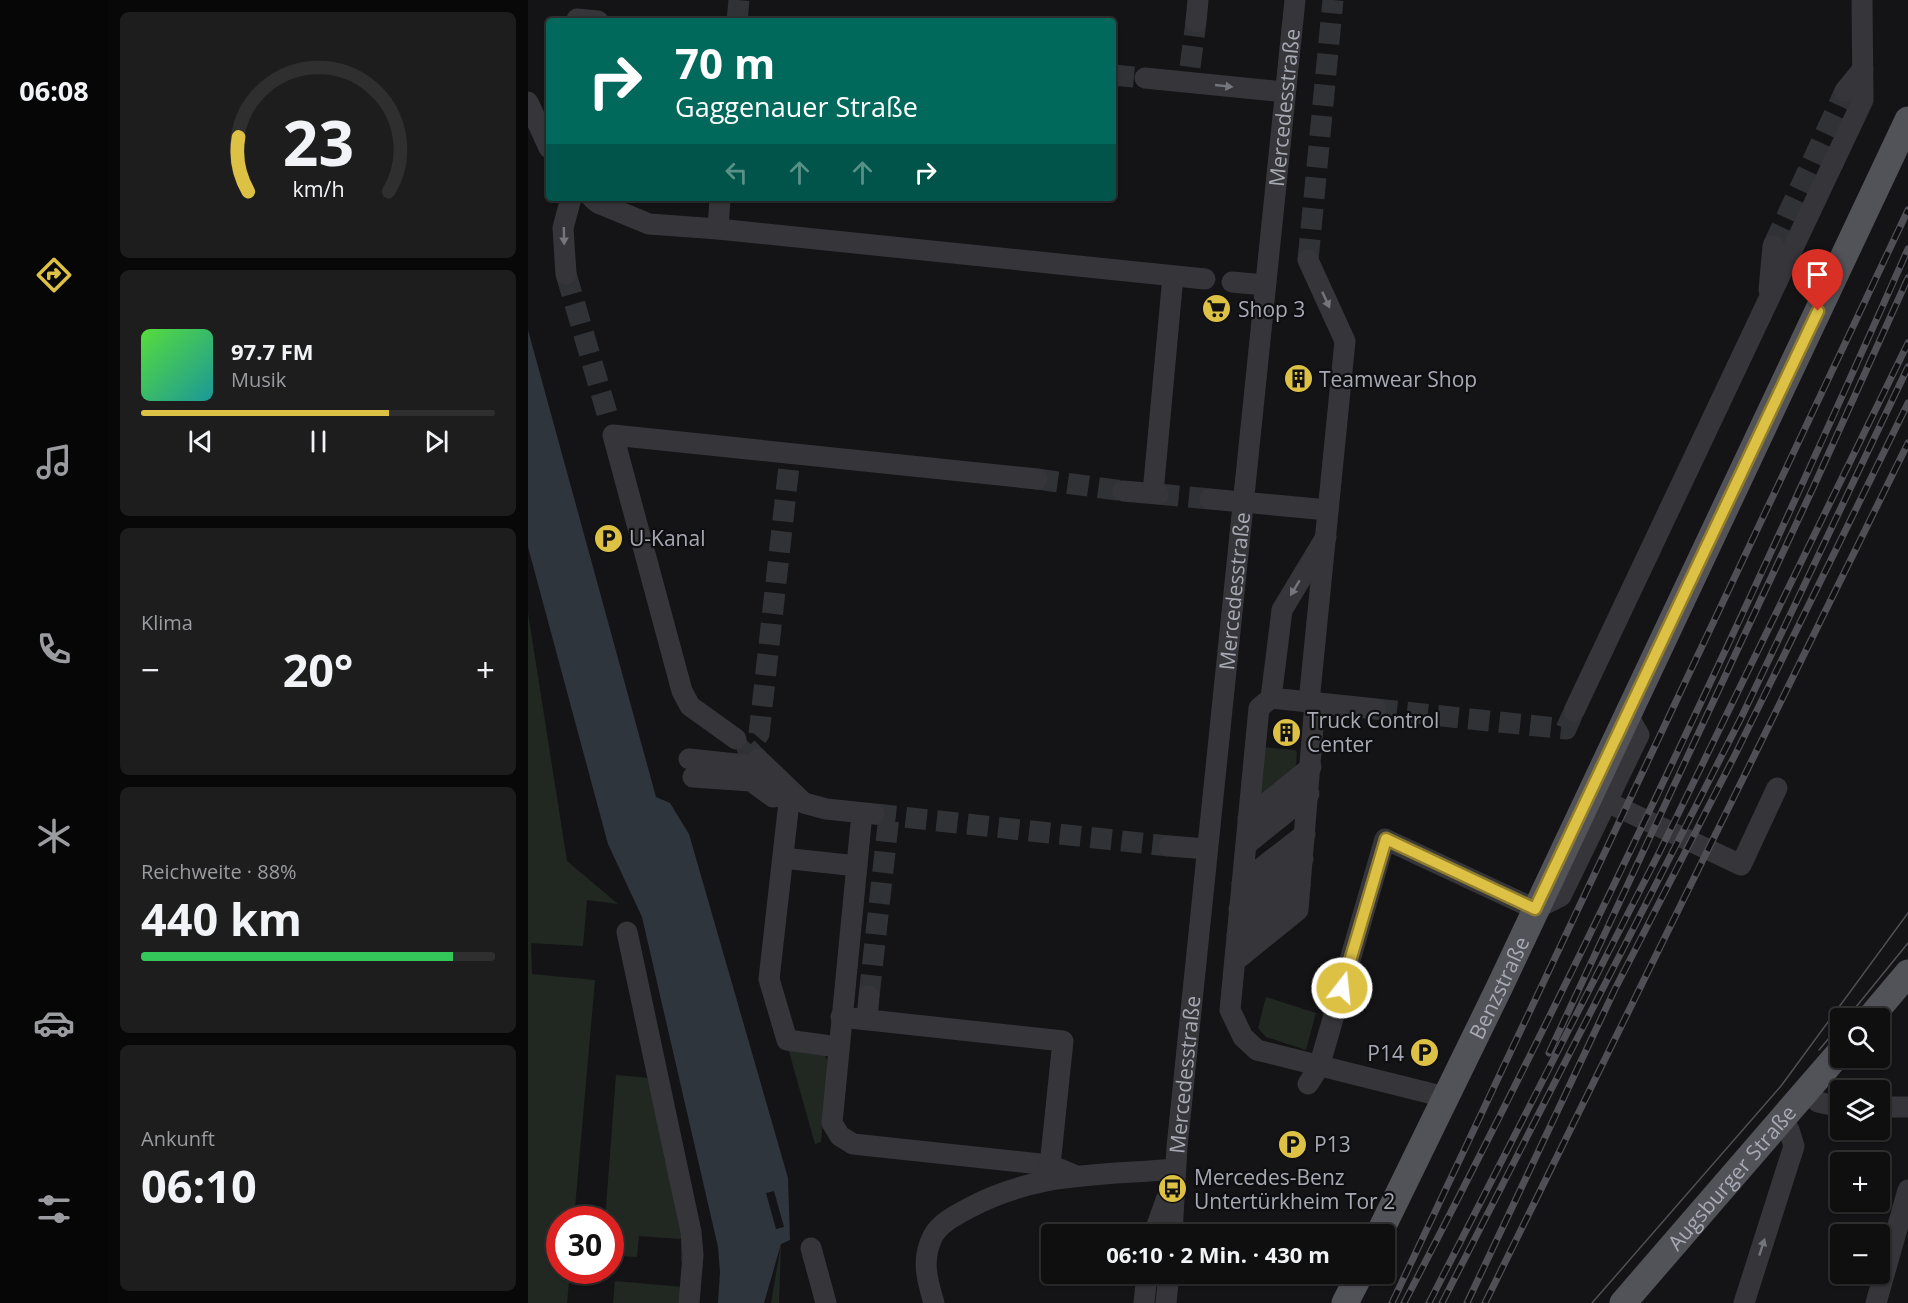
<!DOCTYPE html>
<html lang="de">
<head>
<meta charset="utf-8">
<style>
	:root { --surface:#0f0f10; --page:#1d1d1e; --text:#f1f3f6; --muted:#9b9c9f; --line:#2f2f30; --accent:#ddc145 }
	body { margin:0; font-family:"Open Sans",sans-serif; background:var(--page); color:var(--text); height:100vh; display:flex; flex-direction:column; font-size:22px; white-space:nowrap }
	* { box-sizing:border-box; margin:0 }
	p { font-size:20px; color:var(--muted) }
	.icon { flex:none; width:33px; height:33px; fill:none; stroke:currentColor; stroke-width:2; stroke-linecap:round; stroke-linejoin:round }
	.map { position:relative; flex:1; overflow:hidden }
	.side { display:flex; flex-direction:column; gap:12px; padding:12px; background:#080809; width:420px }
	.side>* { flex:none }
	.guide { position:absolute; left:18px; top:18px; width:570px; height:183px; border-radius:6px; box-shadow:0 2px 4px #0004,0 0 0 2px var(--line); background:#00695c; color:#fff; overflow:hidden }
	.controls { position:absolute; left:1302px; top:1008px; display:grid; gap:12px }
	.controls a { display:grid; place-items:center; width:60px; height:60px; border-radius:6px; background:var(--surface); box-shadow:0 2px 4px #0004,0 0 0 2px var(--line); font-size:30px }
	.speed { position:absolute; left:18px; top:1206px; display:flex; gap:12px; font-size:30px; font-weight:700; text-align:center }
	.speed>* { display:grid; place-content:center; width:78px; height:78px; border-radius:50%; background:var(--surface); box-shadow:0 2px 4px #0004,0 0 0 2px var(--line); line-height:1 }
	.speed .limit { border:9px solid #d22; background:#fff; color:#111 }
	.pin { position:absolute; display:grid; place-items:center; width:51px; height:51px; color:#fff; margin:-62px -26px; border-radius:50% 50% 50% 0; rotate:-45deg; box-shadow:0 0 6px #0007 }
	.pin .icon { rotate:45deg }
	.me { position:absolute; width:66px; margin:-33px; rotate:16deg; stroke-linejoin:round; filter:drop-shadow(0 0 4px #0008) }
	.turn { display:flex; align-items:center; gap:21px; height:126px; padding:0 30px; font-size:27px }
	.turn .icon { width:78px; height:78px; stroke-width:2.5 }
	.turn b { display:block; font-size:42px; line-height:51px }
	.lanes { display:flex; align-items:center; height:57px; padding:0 30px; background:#0003; justify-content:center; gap:30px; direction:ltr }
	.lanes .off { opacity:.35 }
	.big { font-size:45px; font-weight:700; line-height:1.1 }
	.side .card { flex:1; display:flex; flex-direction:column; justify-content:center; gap:9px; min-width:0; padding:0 21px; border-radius:9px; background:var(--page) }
	.side .dial { align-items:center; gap:0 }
	.dial svg { height:156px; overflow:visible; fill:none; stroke:var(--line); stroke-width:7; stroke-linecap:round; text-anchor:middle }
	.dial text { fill:var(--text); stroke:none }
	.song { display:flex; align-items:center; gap:18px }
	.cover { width:72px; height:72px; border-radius:9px; background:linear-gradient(135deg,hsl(110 70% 55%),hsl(180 70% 35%)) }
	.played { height:6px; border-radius:3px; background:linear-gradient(90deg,var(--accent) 70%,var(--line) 70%) }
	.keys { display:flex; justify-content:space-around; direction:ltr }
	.heat { display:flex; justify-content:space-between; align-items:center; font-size:33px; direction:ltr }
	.charge { height:9px; border-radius:4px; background:linear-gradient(90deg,#34c759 88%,var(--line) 0) }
	.trip { position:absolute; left:513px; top:1224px; width:354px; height:60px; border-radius:6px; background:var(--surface); box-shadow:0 2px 4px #0004,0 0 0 2px var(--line); font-weight:700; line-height:60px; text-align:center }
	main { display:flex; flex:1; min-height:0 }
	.tab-bar { display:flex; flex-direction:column; width:108px; justify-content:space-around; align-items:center; background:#060606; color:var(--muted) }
	.tab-bar .icon { width:42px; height:42px }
	.tab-bar .active { color:var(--accent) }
	.tab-bar b { font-size:27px; color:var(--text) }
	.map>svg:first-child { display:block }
	.green { fill:#212822 }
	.water { fill:#2f353d }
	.pier { fill:#141416 }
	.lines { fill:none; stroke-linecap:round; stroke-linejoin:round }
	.minor-tunnel { stroke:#313236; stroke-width:21; stroke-dasharray:21 10; stroke-linecap:butt }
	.minor { stroke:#36363a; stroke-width:21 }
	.major { stroke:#525259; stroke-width:27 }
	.tram { stroke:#4f4f55; stroke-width:1.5 }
	.rail-casing { stroke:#4f4f55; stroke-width:7 }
	.rail { stroke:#0f0f11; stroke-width:4.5; stroke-dasharray:14; stroke-linecap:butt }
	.oneway { fill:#74757d }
	.route-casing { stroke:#907d2d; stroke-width:15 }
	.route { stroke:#ddc145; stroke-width:10 }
	.labels { text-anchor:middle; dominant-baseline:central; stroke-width:4.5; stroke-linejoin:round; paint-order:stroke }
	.street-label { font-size:21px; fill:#a7a9b4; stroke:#0f0f11 }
	.poi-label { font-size:21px; fill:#a7a9b4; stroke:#0f0f11; text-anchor:start }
</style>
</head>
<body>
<main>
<nav class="tab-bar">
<b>06:08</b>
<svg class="icon active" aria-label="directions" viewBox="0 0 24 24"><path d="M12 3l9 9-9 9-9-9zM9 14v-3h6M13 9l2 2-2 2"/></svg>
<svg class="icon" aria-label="music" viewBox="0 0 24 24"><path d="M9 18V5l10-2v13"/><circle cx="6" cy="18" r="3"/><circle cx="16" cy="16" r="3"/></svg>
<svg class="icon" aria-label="phone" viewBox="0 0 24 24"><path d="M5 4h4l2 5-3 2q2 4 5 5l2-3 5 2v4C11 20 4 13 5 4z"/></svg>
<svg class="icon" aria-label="climate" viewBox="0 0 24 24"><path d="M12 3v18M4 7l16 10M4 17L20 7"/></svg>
<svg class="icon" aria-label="car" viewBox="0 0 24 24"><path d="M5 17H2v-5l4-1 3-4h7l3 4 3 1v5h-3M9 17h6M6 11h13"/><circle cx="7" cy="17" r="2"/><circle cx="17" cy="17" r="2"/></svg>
<svg class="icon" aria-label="filters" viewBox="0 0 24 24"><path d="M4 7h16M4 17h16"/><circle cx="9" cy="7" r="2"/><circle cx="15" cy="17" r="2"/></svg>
</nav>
<section class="side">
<div class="card dial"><svg viewBox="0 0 100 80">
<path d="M14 69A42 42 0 1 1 86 69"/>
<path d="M14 69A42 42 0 0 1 9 41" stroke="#ddc145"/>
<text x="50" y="56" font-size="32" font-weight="700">23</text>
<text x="50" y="72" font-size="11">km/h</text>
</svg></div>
<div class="card">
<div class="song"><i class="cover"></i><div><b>97.7 FM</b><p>Musik</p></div></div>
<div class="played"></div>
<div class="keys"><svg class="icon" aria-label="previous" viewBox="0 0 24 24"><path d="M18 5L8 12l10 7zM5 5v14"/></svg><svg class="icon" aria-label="pause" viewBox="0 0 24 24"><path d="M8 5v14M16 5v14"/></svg><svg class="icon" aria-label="next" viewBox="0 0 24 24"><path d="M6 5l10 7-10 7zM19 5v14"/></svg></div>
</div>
<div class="card"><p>Klima</p>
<div class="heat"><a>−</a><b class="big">20°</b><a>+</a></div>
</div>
<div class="card"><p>Reichweite · 88%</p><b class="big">440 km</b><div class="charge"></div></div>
<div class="card"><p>Ankunft</p><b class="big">06:10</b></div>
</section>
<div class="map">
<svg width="1380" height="1303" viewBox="0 0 1380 1303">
	<rect width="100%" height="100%" fill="#141416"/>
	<path class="green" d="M0,613L39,861L90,904L59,900L55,946L3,943L4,974L67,980L46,1219L32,1220V1270L42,1271L39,1303H0Z
		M733,747L767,750L769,752L767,774L736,798L729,791Z
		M738,997L788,1013L778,1050L738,1037L730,1028Z
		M260,1048L295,1053L300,1061L293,1142L287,1144Z
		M88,1075L122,1078L158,1261H153V1239L111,1236L109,1257L89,1256L90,1236L83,1235L82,1220H77Z
		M253,1244L251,1303H243Z
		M87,1281L155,1287L154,1303H85Z"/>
	<path class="water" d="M0,330L128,797L142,803L161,834L260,1178L262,1240L253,1244L236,1303H190L192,1272L190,1247L114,917L80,844L0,547Z"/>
	<path class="pier" d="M246,1191L256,1227L248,1229L238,1193Z"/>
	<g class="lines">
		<path class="minor-tunnel" d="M209,21L211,0
			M662,67L668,22
			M585,75L617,78
			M1245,246L1317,91
			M780,260L805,0
			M38,274L81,420
			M509,479L595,491
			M630,494L682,499
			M848,709L1038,729L1046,711
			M230,759L219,748L231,734L261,466
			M347,814L641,846
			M341,996L361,816"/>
		<g class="minor">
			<path d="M49,19L70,21"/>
			<path d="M668,22L670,0"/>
			<path d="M617,78L757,92"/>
			<path d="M1317,91L1335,69"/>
			<path d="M0,102L21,148"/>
			<path d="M64,198L70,203L121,224L190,229L677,279"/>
			<path d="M190,229L192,198"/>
			<path d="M780,260L817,341L781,702"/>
			<path d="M38,274L35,228L43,198"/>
			<path d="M704,282L737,285"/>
			<path d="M1241,290L1245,246"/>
			<path d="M595,491L630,494"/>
			<path d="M625,493L645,276"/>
			<path d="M682,499L800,510"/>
			<path d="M798,537L754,610L743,698L731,708L702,1010L715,1037L729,1050L917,1097"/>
			<path d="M743,698L848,709"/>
			<path d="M1046,711L1335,100L1334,0"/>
			<path d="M208,739L162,706L154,691L85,435L509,479"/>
			<path d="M161,759L238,767"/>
			<path d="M230,759L276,803L298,809L346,814"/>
			<path d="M165,777L223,781L245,797L262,793L241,979L259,1040L310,1047"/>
			<path d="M1079,802L1213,865L1249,788"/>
			<path d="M334,813L304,1123L312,1136L325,1144L522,1165L546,1175"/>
			<path d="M720,818L783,767"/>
			<path d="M719,844L781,794"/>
			<path d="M641,846L679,849"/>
			<path d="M255,858L329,866"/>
			<path d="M714,883L777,834"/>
			<path d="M711,909L775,859"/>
			<path d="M99,932L163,1232L165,1255L161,1303"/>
			<path d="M709,935L772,885"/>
			<path d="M707,961L770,910L787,703"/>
			<path d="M313,1017L535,1041L522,1165"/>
			<path d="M339,1019L341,996"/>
			<path d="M780,1084L791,1067L857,839L1007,909L1033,896L1111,735L1099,714"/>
			<path d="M1278,1091L1290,1102L1312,1107"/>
			<path d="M1352,1107H1380"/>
			<path d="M626,1234L638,1200"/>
			<path id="s1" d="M644,1234L649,1147L767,0"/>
			<path d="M283,1248L298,1303"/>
			<path d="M406,1303C399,1280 393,1259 405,1236C412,1223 428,1215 441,1208C511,1171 571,1176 647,1169"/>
			<path d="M616,1303L619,1274"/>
			<path d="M638,1303L641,1274"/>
			<path d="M1216,1303L1266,1146L1261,1130L1251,1121"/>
			<path d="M1348,1303L1380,1190"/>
		</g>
		<g class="major">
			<path d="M1342,1018L1380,973"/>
			<path id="s2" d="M851,1234L972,986L1380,120"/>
			<path d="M817,1303L832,1274"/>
			<path id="s3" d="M1095,1303L1312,1052"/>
		</g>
		<path class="tram" d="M1319,1018L1380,943
			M1291,1050L1312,1025
			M1064,1303L1253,1086L1380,913"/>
		<defs>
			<path id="rail" d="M1021,1053L1285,488L1380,278
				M864,1303L1380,210
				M876,1303C1056,958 1222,605 1380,249
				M901,1303L1132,851L1380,343
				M914,1303L1214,716L1380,367
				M939,1303L1087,989L1207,755L1380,403
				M957,1303L1380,443"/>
		</defs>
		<use href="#rail" class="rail-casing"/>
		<use href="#rail" class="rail"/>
	</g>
	<defs><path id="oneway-solid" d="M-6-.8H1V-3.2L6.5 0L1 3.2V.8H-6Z" transform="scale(1.5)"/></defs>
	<g class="oneway">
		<use href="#oneway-solid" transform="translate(696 86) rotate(6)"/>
		<use href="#oneway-solid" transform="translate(36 236) rotate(89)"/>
		<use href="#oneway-solid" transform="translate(798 300) rotate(65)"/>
		<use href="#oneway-solid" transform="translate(767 588) rotate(121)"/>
		<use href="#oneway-solid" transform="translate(1234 1247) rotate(-72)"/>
	</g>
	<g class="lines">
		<defs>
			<path id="route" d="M814,988L858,839L1007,909L1290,311"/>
		</defs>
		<use href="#route" class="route-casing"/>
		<use href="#route" class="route"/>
	</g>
	<defs>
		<symbol id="supermarket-disc" viewBox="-11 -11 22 22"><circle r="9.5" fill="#ddc145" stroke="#0f0f11"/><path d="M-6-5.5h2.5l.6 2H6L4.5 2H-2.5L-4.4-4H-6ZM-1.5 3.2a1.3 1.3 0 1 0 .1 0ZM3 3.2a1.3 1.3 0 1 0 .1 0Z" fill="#111"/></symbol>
		<symbol id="building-disc" viewBox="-11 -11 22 22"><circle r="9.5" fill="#ddc145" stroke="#0f0f11"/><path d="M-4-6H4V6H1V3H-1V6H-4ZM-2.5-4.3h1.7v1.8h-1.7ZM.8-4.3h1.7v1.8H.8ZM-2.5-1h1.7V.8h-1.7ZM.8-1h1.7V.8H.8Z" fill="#111"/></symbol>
		<symbol id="parking-disc" viewBox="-11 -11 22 22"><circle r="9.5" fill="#ddc145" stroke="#0f0f11"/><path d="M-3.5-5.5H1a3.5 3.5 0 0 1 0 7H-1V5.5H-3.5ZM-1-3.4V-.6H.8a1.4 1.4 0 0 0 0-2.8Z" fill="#111"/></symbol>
		<symbol id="bus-disc" viewBox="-11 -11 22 22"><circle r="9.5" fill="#ddc145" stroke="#0f0f11"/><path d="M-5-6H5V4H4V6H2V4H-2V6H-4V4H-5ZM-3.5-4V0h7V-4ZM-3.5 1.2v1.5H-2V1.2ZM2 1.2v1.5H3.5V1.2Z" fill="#111"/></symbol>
	</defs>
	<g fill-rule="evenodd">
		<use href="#supermarket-disc" x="672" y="292" width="33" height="33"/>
		<use href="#building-disc" x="754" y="362" width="33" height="33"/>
		<use href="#parking-disc" x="64" y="522" width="33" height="33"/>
		<use href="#building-disc" x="742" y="716" width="33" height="33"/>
		<use href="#parking-disc" x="880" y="1036" width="33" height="33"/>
		<use href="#parking-disc" x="748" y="1128" width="33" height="33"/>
		<use href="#bus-disc" x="628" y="1172" width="33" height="33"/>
	</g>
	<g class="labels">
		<g class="street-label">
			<text stroke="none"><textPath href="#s1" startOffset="1132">Mercedesstraße</textPath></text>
			<text stroke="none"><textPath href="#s1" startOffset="646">Mercedesstraße</textPath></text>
			<text stroke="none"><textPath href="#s2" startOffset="274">Benzstraße</textPath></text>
			<text stroke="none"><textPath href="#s1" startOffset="160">Mercedesstraße</textPath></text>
			<text stroke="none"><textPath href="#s3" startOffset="166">Augsburger Straße</textPath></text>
		</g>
		<g class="poi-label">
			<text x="710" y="309">Shop 3</text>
			<text x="791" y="379">Teamwear Shop</text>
			<text x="101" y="538">U-Kanal</text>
			<text x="779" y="720">Truck Control<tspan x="779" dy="24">Center</tspan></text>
			<text x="876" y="1053" text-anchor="end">P14</text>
			<text x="786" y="1144">P13</text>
			<text x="666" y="1177">Mercedes-Benz<tspan x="666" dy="24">Untertürkheim Tor 2</tspan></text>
		</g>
	</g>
</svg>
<div class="controls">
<a><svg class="icon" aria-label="search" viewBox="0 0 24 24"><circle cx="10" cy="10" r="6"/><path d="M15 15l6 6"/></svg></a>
<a><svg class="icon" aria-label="layers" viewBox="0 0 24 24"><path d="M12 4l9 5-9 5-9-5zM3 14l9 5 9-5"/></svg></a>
<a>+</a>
<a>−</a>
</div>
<div class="speed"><div class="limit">30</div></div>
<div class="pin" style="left:1290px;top:311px;background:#d93025"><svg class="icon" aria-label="arrive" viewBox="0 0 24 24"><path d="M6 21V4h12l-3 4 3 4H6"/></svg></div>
<svg class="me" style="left:814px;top:988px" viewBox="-20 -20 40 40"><circle r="17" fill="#ddc145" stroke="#fff" stroke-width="3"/><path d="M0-11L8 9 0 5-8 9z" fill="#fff"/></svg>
<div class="trip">06:10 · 2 Min. · 430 m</div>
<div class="guide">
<div class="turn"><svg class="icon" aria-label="right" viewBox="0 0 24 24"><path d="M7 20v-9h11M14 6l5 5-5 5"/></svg><div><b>70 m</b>Gaggenauer Straße</div></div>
<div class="lanes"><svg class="icon off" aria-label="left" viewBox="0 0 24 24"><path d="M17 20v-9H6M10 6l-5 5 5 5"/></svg><svg class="icon off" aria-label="ahead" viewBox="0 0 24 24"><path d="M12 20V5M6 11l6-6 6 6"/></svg><svg class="icon off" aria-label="ahead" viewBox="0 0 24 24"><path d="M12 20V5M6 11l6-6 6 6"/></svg><svg class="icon" aria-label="right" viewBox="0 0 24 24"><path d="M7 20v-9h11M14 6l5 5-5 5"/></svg></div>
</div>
</div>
</main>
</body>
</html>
